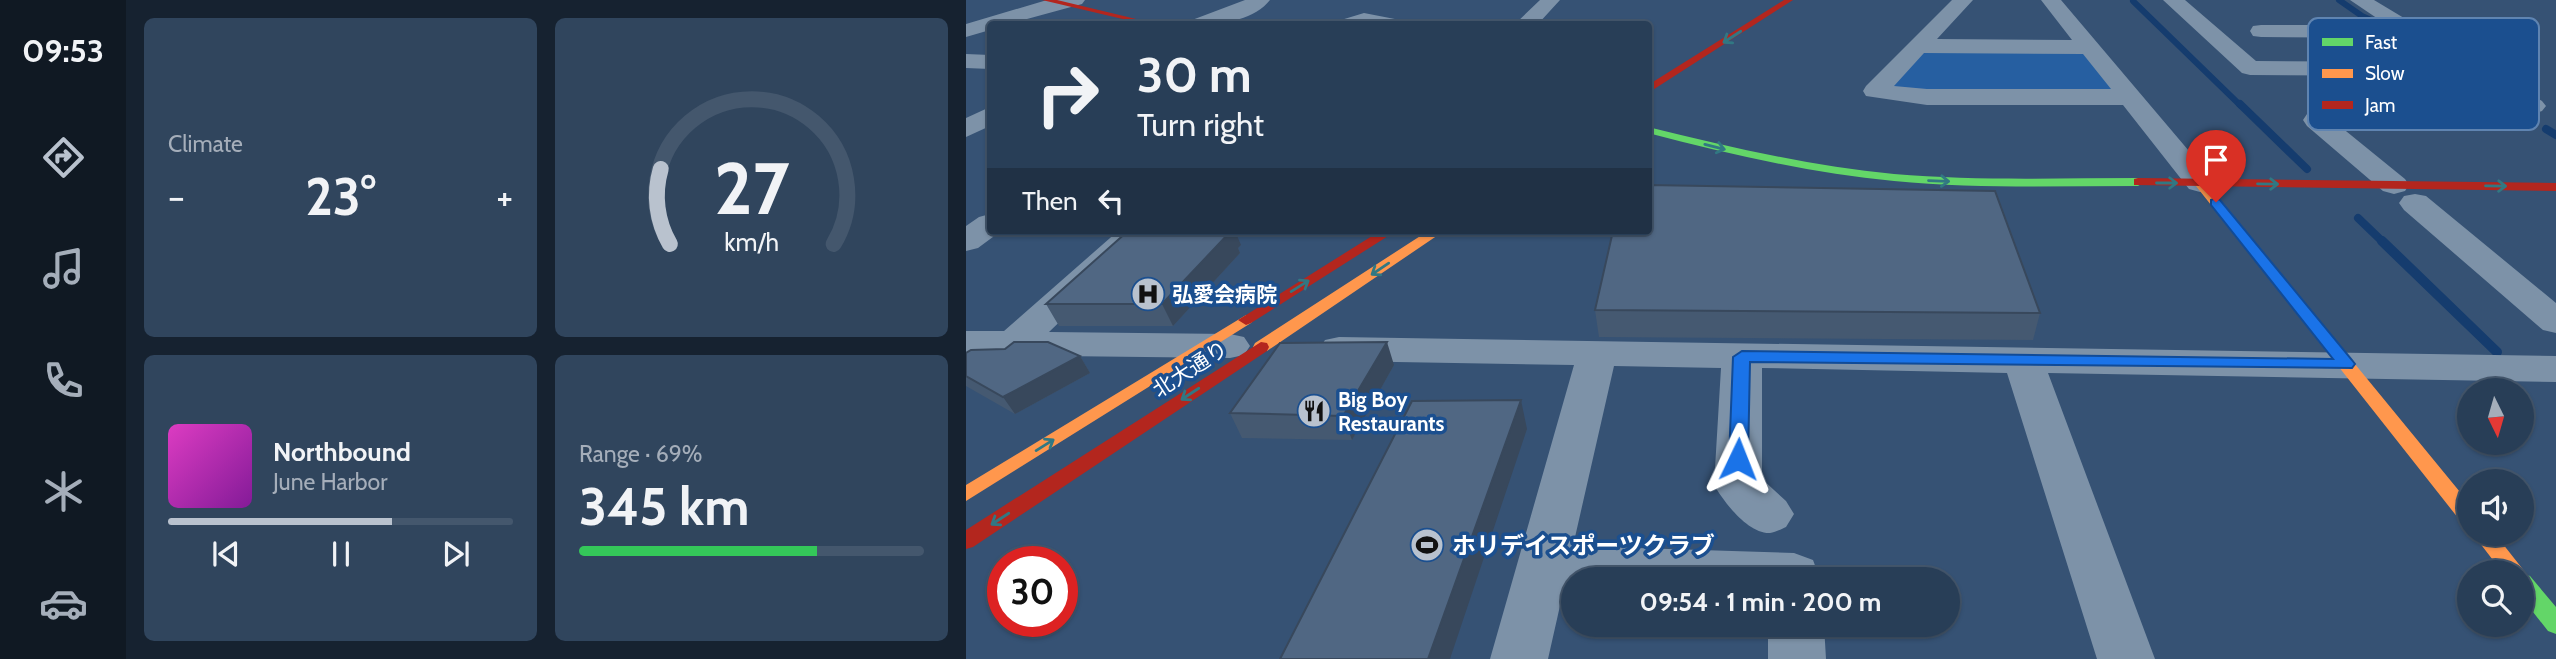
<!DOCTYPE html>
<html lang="en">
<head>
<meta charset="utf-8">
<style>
	:root { --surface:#283e57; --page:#30455d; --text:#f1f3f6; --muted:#a5aeba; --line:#44576d; --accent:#b9c2ce }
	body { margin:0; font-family:Cabin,"Noto Sans JP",sans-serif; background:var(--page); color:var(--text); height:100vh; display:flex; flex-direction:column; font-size:26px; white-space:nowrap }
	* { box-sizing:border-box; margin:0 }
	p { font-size:23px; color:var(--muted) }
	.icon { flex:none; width:38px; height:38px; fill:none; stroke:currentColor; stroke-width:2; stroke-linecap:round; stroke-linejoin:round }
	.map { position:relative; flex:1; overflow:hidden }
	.details { display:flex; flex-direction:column; gap:18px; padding:18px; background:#162230; width:840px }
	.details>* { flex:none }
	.top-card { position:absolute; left:21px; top:21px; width:665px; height:214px; border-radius:7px; box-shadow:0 2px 5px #0004,0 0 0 2px var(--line); background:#283e57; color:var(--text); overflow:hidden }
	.needle { width:46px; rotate:175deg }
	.fabs { position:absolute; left:1491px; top:378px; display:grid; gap:14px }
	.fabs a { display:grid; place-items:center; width:77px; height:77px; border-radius:50%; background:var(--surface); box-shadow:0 2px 5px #0004,0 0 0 2px var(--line); font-size:35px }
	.speed { position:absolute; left:21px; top:546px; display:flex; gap:14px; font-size:35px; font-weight:700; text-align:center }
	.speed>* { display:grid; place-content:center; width:91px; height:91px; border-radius:50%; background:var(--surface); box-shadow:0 2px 5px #0004,0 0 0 2px var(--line); line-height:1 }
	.speed .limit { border:10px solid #d22; background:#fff; color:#111 }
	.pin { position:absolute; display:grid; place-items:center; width:60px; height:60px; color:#fff; margin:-72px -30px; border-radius:50% 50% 50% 0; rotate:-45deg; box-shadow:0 0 7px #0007 }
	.pin .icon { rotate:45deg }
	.me { position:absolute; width:77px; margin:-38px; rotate:2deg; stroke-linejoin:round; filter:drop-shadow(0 0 5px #0008) }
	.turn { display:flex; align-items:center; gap:24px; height:147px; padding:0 35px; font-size:32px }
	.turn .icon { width:91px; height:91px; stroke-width:2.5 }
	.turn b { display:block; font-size:49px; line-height:60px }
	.then { display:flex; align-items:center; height:66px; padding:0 35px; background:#0003; gap:14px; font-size:26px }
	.big { font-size:52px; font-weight:700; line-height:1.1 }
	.details .tile { flex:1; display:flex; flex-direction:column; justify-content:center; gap:10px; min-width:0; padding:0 24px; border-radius:10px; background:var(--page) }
	.details .dial { align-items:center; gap:0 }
	.dial svg { height:182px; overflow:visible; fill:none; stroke:var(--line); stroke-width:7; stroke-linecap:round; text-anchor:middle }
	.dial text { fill:var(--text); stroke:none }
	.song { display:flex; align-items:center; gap:21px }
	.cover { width:84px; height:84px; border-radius:10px; background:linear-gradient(135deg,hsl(310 70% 55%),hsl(290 70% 35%)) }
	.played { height:7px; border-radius:4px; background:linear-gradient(90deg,var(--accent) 65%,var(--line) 65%) }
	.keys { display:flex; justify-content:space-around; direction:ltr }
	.heat { display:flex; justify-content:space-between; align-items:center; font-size:38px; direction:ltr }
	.charge { height:10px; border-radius:5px; background:linear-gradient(90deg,#34c759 69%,var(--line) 0) }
	.details .tiles { flex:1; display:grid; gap:18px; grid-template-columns:repeat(2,1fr) }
	.trip { position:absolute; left:595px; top:567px; width:399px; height:70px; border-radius:35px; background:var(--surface); box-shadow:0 2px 5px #0004,0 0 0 2px var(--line); font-weight:700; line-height:70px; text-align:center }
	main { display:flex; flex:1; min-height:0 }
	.menu { display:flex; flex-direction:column; width:126px; justify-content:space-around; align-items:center; background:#101923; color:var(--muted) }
	.menu .icon { width:49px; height:49px }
	.menu .active { color:var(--accent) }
	.menu b { font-size:32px; color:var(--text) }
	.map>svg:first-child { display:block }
	.green { fill:#265fa1 }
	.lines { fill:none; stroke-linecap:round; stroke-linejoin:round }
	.stream-far2 { stroke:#153c6e; stroke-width:6 }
	.stream-far1 { stroke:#153c6e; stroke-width:8 }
	.stream { stroke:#153c6e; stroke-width:10 }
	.street { fill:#7d92a8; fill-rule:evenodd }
	.fast { fill:#63d668; fill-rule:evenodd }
	.slow { fill:#ff974d; fill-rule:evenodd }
	.jam { fill:#b3261e; fill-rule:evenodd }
	.wall { fill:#455971 }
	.shaded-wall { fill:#38485c }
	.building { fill:#506783; stroke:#38485c; stroke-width:2 }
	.oneway { stroke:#317883 }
	.route { fill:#1a73e8; stroke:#114b97; stroke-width:2 }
	.labels { text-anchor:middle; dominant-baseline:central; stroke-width:7; stroke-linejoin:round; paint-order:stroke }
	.poi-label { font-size:21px; font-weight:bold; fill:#fff; stroke:#1b4f8f; text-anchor:start }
	.street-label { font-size:21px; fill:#fff; stroke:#1b4f8f }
	.near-poi-label { font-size:24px; font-weight:bold; fill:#fff; stroke:#1b4f8f; text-anchor:start }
	.key { fill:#1b4f8f; stroke:#5f84b1; stroke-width:2 }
	.key-label { font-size:19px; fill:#fff }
</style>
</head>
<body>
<main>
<nav class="menu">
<b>09:53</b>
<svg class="icon active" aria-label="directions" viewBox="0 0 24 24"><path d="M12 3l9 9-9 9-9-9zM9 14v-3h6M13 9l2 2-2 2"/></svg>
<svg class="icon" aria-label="music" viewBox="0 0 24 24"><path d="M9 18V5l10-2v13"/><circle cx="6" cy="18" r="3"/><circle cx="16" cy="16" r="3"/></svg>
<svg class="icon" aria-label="phone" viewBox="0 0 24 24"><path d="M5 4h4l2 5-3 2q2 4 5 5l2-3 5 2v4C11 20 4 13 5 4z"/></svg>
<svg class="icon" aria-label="climate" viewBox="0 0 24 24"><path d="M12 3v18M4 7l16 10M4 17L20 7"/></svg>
<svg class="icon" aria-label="car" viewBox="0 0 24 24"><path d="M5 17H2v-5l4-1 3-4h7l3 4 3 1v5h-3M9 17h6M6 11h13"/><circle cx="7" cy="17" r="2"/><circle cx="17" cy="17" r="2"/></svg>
</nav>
<section class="details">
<div class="tiles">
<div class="tile"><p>Climate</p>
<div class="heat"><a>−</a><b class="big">23°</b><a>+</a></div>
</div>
<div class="tile dial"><svg viewBox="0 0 100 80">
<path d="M14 69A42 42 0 1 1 86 69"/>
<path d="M14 69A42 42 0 0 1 10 36" stroke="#b9c2ce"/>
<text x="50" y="56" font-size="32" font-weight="700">27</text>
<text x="50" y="72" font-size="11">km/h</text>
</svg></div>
<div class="tile">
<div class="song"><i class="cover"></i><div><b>Northbound</b><p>June Harbor</p></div></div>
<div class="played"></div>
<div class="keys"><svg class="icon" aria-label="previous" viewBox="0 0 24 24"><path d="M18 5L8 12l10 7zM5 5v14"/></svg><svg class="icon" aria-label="pause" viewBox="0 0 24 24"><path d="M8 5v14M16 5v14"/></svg><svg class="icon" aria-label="next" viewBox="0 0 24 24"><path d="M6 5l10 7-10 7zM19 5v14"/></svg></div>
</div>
<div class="tile"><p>Range · 69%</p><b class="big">345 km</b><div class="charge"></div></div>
</div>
</section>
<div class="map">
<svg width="1590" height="659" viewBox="0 0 1590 659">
	<rect width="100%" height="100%" fill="#365274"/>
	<path class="green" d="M957,50L1117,51L1148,91L921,89Z"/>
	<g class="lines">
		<path class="stream-far2" d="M1373,0L1396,16L1443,37L1472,65L1528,92
			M1167,1L1275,106"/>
		<path class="stream-far1" d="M1274,104L1341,169
			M1580,129L1590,135
			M1392,218L1418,243"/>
		<path class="stream" d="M1416,241L1531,352"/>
		<path class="street" d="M81,0H119L116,4L43,24H24V30L0,37V24Z
			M279,0H304C287,22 248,26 223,24L226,20Z
			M574,0H594L572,24H549Z
			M986,0H1007L971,39L1106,40L1075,0H1095L1245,177L1249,183L1245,189L1234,192L1223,189L1157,105H961L900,96L897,91L900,86ZM958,53L1117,54L1145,89H961L928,86Z
			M1197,0H1219L1290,61L1466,62L1474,64L1478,69L1474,74L1466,76L1284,75L1276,73Z
			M1384,0H1408L1576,101L1580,106L1576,111L1567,114L1489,109L1485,104L1489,99L1536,97L1442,38L1295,37L1287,36L1284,31L1287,26L1295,25H1421Z
			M398,13L434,20L437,24H372L375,20Z
			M0,54L24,55V69L0,68Z
			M24,107V126L0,137V118Z
			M1350,112L1359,114L1439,179L1443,185L1439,191L1428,194L1417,191L1341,126L1337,120L1341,114Z
			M1449,194L1460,196L1590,303V333L1577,330L1438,210L1433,203L1438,196Z
			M24,214V231H35L12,248L0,251V226L13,217Z
			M152,231H188L83,332L264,334L278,337L284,346L278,355L264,358L0,355V331H38Z
			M373,337L1590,356V382L1082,373L1189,659H1131L1041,373L796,368V479L820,501L828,514L820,527C816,529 809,532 804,533C782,534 758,502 748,485L755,368L648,366L607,546L828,553L847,560L854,579H607V588H598L582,659H524L608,365L373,361L359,358L353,349L359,340Z
			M802,625H858L860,659H802Z"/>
		<path class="fast" d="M682,127C763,147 845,166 928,174C1009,181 1091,178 1172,178L1178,182L1172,186C1091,186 1009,189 928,181C844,173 763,154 682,133Z
			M1556,573L1564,576L1590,607V634L1582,631L1556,598Z"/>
		<path class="slow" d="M1234,179L1238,180L1503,503V525L1496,523L1230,186L1228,183Z
			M462,231H478L301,351H289L287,347L289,343Z
			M280,315L288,320L285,323L0,501V485Z
			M1507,534H1529L1559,572L1556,578V572H1536Z"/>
		<path class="jam" d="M76,0H91L191,24H178Z
			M818,0H827L682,93V85Z
			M1172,178L1590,183V191L1168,185V179Z
			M414,231H430L285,323L280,325L272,320Z
			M295,342L301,343L303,347L301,351L7,547L0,549V530Z"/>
	</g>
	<path class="wall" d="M275,245L272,248L274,253L207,326H93L80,304Z
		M629,310L1074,313L1067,340L633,337Z
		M39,349L114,356L124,373L49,414L0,386V353Z
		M428,365L386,440L276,438L264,413Z"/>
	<path class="shaded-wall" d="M259,231H269L275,245L272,248L274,253L207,326L196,304Z
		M421,342L428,365L386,440L377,416Z
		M114,356L124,373L49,414L37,397Z
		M555,400L561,429L484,659H462Z"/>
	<path class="building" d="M682,185L1029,191L1074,313L629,310L647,231H682Z
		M162,231H265L196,304H80Z
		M48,342H82L114,356L37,397L0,376V353L5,350L39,349Z
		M421,342L377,416L264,413L314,343Z
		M555,400L462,659H314L446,401Z"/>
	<defs><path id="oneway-shaft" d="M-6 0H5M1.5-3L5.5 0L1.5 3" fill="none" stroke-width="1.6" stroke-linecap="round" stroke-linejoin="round" transform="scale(1.75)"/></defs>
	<g class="oneway">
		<use href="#oneway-shaft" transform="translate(766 37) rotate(147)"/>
		<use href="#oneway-shaft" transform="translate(749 147) rotate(14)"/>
		<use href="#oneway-shaft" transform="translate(973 181) rotate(2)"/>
		<use href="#oneway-shaft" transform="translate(1201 183)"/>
		<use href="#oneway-shaft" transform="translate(1302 184) rotate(1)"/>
		<use href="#oneway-shaft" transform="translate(1530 186) rotate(1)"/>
		<use href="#oneway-shaft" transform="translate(414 269) rotate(146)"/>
		<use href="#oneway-shaft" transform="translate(334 286) rotate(-32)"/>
		<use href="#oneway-shaft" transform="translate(224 394) rotate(147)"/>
		<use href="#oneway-shaft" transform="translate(79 445) rotate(-32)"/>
		<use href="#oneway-shaft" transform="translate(34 519) rotate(147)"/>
	</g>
	<path class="route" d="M1250,198L1254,200L1386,360L1389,364L1386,368L784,362L782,459L779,464H766L763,459L767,357L776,351L1367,359L1245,205V200Z"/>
	<defs>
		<symbol id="hospital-disc" viewBox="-11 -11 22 22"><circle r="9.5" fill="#b9c2ce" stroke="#1b4f8f"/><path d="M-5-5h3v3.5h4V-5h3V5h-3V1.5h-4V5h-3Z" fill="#111"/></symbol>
		<symbol id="restaurant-disc" viewBox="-11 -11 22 22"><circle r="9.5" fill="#b9c2ce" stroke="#1b4f8f"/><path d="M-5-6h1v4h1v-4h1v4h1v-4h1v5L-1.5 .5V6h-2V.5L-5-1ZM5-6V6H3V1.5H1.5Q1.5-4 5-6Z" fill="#111"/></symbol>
		<symbol id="stadium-disc" viewBox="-11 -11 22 22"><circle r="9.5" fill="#b9c2ce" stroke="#1b4f8f"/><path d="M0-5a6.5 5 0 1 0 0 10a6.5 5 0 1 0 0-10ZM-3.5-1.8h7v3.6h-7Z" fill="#111"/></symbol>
	</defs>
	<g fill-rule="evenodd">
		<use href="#hospital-disc" x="163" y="275" width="38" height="38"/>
		<use href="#restaurant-disc" x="329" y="392" width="38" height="38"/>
		<use href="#stadium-disc" x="442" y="526" width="38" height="38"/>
	</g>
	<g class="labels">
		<g class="poi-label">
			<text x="206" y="294">弘愛会病院</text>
			<text x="372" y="399">Big Boy<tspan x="372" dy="24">Restaurants</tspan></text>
		</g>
		<g class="street-label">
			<text transform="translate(224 369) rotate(-33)">北大通り</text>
		</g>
		<g class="near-poi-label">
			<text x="486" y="545">ホリデイスポーツクラブ</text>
		</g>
	</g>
	<rect x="1342" y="18" width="231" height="112" rx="10" class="key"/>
	<rect x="1356" y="38" width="31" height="8" fill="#63d668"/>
	<rect x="1356" y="69" width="31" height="9" fill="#ff974d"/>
	<rect x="1356" y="101" width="31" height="8" fill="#b3261e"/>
	<g class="key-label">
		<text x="1399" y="49">Fast</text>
		<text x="1399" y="80">Slow</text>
		<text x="1399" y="112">Jam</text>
	</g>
</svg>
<div class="fabs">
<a><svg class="needle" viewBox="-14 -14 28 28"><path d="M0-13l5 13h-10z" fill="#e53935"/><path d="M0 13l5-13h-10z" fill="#a5aeba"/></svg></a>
<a><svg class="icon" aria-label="sound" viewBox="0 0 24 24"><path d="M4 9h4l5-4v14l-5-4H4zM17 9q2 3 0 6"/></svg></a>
<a><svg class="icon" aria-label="search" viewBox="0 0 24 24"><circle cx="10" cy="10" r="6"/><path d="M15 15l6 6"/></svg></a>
</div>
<div class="speed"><div class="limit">30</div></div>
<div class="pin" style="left:1250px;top:202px;background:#d93025"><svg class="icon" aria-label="arrive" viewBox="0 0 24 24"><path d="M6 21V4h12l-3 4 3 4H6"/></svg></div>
<svg class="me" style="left:772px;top:459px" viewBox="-20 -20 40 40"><path d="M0-17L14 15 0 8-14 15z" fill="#1a73e8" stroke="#fff" stroke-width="4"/></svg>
<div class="trip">09:54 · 1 min · 200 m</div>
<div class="top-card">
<div class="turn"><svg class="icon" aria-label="right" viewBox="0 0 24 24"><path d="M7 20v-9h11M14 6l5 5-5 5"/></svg><div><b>30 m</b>Turn right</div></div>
<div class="then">Then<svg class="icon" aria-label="left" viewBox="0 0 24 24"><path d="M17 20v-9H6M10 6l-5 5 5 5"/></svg></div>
</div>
</div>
</main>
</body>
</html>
